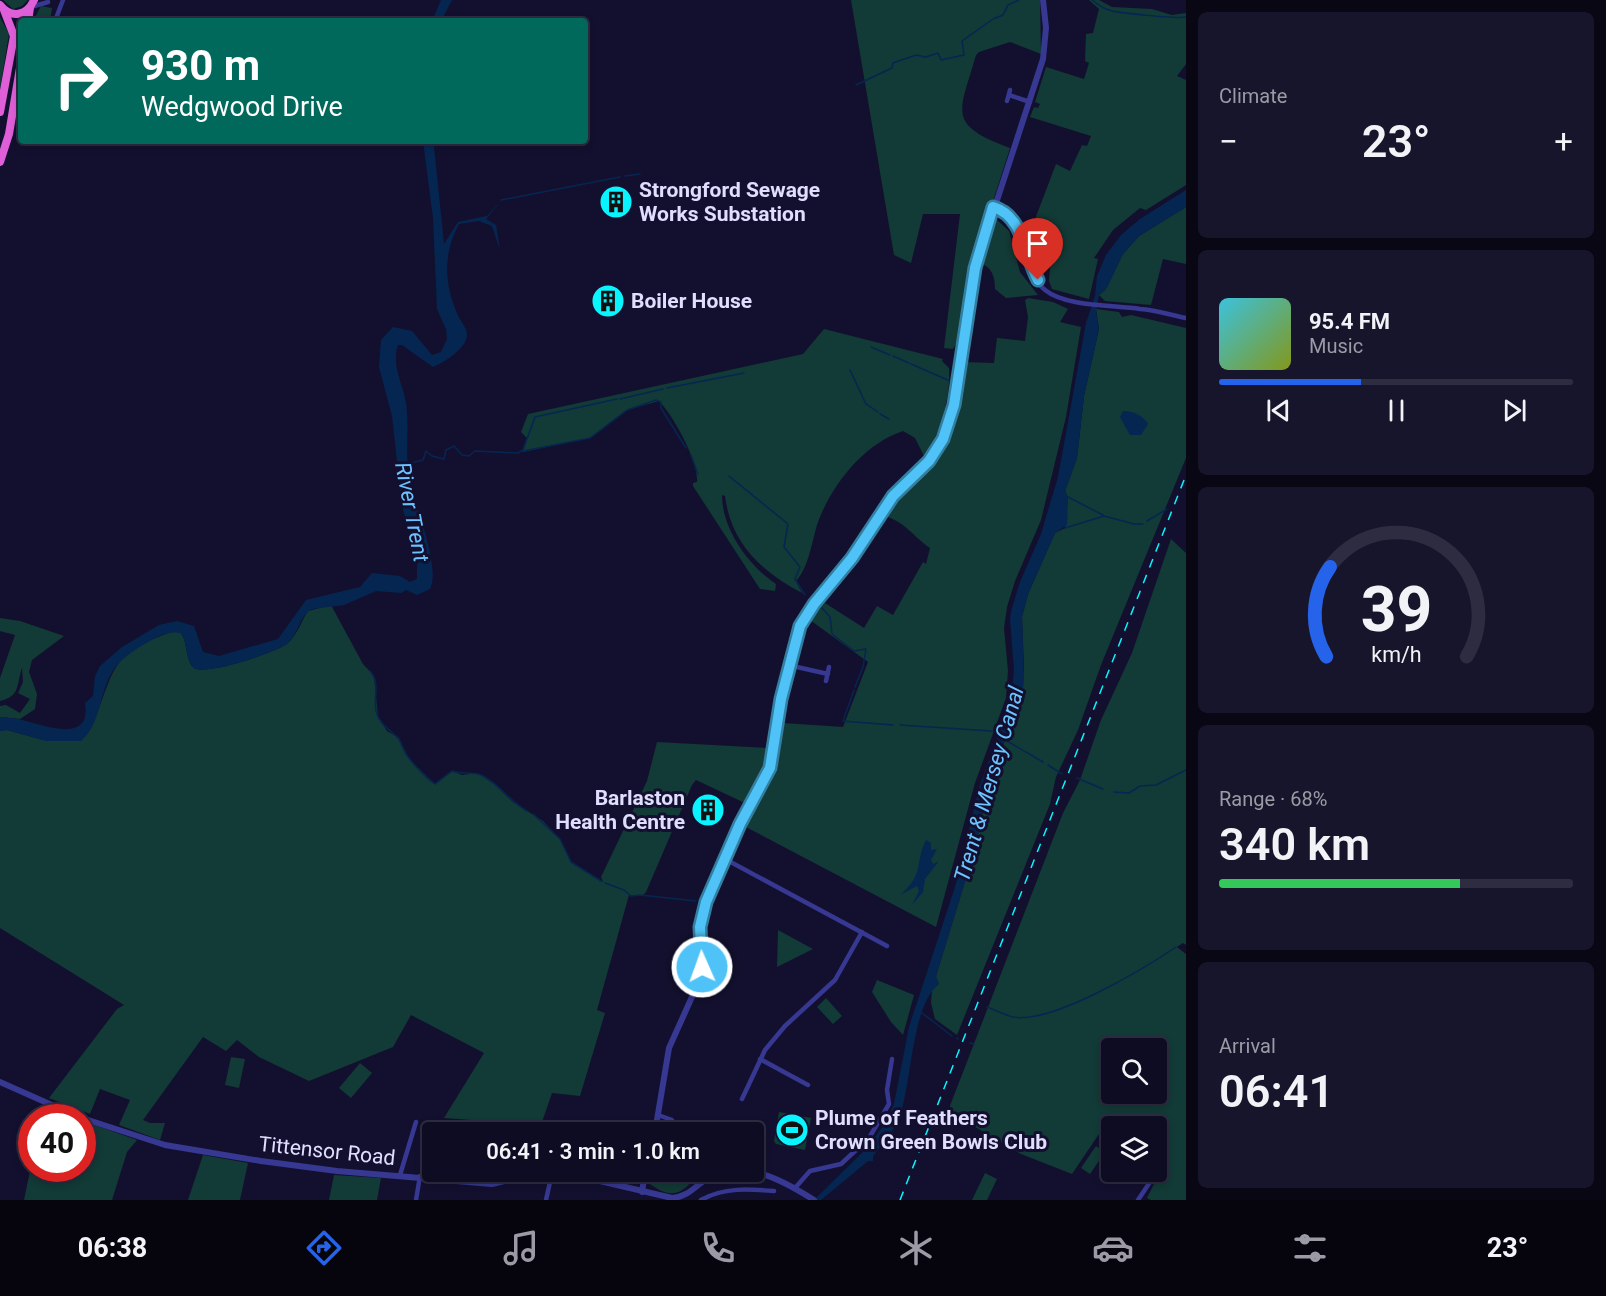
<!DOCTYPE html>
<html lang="en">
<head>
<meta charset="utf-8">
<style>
	:root { --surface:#0e0c23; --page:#17152b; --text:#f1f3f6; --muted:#9b9ba6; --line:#2e2c41; --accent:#2563eb }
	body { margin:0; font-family:Roboto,sans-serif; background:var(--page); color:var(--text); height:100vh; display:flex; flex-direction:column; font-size:22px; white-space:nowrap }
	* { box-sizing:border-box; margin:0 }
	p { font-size:20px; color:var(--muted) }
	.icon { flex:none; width:33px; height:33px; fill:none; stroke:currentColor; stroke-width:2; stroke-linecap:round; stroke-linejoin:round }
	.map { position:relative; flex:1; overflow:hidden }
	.panel { display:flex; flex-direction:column; gap:12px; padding:12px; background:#080713; width:420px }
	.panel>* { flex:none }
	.banner { position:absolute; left:18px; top:18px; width:570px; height:126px; border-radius:6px; box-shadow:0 3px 9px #0003,0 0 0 2px var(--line); background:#00695c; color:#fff; overflow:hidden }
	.fabs { position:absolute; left:1101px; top:1038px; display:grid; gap:12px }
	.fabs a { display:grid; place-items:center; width:66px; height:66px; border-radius:6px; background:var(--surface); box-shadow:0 3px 9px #0003,0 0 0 2px var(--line); font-size:30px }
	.speed { position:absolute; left:18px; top:1104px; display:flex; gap:12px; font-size:30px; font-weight:700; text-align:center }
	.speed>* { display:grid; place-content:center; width:78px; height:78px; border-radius:50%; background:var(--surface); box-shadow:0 3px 9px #0003,0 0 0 2px var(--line); line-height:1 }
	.speed .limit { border:9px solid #d22; background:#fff; color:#111 }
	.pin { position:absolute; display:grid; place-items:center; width:51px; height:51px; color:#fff; margin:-62px -26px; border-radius:50% 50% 50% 0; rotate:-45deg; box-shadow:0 0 6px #0007 }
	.pin .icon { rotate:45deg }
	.me { position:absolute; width:66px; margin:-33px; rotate:358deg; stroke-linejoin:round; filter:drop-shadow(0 0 4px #0008) }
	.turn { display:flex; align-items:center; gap:21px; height:126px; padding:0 24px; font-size:27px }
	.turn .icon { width:78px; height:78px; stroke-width:2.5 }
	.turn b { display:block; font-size:42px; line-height:51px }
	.big { font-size:45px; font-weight:600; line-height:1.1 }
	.panel .card { flex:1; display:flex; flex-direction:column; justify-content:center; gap:9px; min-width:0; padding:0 21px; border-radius:9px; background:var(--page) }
	.panel .dial { align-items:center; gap:0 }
	.dial svg { height:156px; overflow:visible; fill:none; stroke:var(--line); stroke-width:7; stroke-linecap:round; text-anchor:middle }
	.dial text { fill:var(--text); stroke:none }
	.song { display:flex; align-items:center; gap:18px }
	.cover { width:72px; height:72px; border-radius:9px; background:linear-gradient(135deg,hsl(190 70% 55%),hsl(70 70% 35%)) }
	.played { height:6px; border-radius:3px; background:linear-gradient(90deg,var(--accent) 40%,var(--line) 40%) }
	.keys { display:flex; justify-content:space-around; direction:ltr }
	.heat { display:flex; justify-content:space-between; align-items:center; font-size:33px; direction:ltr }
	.charge { height:9px; border-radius:4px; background:linear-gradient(90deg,#34c759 68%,var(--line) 0) }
	.trip { position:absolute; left:422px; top:1122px; width:342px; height:60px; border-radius:6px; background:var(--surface); box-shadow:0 3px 9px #0003,0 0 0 2px var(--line); font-weight:600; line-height:60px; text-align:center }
	.dock { display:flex; height:96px; justify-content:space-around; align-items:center; background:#06050e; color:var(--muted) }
	.dock .icon { width:42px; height:42px }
	.dock .active { color:var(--accent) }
	.dock b { font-size:27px; color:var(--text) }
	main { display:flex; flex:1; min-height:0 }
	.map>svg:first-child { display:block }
	.green { fill:#123a36; fill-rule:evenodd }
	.water { fill:#062652 }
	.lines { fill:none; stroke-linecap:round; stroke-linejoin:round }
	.stream { stroke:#062652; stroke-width:1.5 }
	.minor { stroke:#373892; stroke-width:4.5 }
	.tertiary { stroke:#373892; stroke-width:6 }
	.trunk { stroke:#de5fd8; stroke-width:8 }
	.rail { stroke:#0af4ff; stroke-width:1.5; stroke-dasharray:9 8; stroke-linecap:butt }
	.route-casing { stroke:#337fa1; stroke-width:15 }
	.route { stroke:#4fc3f7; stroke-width:10 }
	.labels { text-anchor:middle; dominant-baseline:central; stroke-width:6; stroke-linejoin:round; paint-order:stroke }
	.poi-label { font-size:21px; font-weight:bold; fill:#e0deff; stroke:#13102f; text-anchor:start }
	.street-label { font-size:21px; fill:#e0deff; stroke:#13102f }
	.water-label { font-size:22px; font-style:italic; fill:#6cc3ff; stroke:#13102f }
</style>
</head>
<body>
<main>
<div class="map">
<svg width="1186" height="1200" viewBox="0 0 1186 1200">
	<rect width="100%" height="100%" fill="#13102f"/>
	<path class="green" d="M3,0H28L22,6L13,9Z
		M851,0H1040L1041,54L1010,42L979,52L976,55C960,112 945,124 1010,148L972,267L959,339L953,349L944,348L960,214H923L911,263L894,255Z
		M1089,0H1099L1112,7L1152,9L1172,15L1186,13V64L1177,76L1186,80V185L1146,210L1140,208L1113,230L1094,258L1098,259L1089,299L1052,289L1049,281L1050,267L1042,256L1032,227L1056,164L1070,171L1082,145L1087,146L1091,136L1030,117L1034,107L1038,108L1040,104L1035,102L1046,67L1084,79L1089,63L1085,61L1086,34L1093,33L1099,9Z
		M41,6L52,8L50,21H33Z
		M0,17L9,34L0,89Z
		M1186,207V264L1163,259L1151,305L1105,301L1099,295L1105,290L1123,254L1139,236Z
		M996,219L1009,231L1020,272L1038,295L1006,298L995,289C995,277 992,267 980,263Z
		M1028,298L1053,302L1068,309L1060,322L1081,327L1066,417L1041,520L1015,581L1007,607L1004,628L1008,671L1006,698L975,783L936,927L746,827L777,771L783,723L843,727L868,662L810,620L825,603L864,628L877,606L893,615L923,562L926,564L930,548C914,537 905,522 885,516C898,498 916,484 928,467C951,435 960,399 964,362L994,363L997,338L1025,341L1028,317L1025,300Z
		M1096,309L1119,312L1122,317L1131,315L1186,328V458L1101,665L1078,730L1056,777L1050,804L957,1035L935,1019L931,1003L932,989L975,849L989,782L1022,696L1024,669L1022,617L1028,594L1055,533L1065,528L1068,497L1065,491L1077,458L1084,396L1099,329Z
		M824,329L943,359L942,361L949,368C951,402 939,429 926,460L915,438L903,431C863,444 830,487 817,525C812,542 808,569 796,581L802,593C762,572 731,544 725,496L722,495C722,529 748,565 776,584L775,591L760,589L693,486V483L697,482C699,462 673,415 659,401L627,410L590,438L523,452L527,438L521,432L528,414L803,354Z
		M1171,539L1186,553V945L1183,943L1177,947L1186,954V1200H1151L1147,1198L1159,1174L1155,1172L1156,1126H1112L1111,1141L1099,1134L1072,1174L1021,1154L948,1111L1063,813L1080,780L1101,720L1132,653ZM1156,1048V1094H1112V1048Z
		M331,605L363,664L374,676L378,717L387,731L399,738L409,759L435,784L452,771L462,775L477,773L493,783L513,802L543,821L560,839L571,862L603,882L601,877L647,781L657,742L769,748L763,774L747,804L696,780L692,785L646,892L642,896L629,895L597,1010L605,1013L580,1096L552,1093L541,1125L444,1118L484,1053L411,1015L393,1047L309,1081L259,1057L237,1040L226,1051L203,1037L143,1120L150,1123H165L160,1140L119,1125L130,1100L100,1089L90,1114L49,1098L117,1009L124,1005L0,928V731L7,730L47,741H81C86,732 93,723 97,713C113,673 113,654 158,637C166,634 172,630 181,633C188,643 185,660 194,668C205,676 278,652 288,643C298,634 301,621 308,611Z
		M0,618L20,621L64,636L32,660L29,672L37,694L35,709L20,719L0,717V706L6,705L20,713L30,699L18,693L23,682L22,668C16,685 21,696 0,701V678L15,635L0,631Z
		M778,930L813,949L777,967Z
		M877,980L914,995L903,1035L891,1022L872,992Z
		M826,998L842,1016L833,1024L817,1007Z
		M231,1057L245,1059L239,1088L225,1085Z
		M360,1063L372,1073L351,1098L339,1088Z
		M45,1108L72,1117H43Z
		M779,1112L811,1118L805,1150L776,1144L774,1141Z
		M83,1121L137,1140L127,1152L112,1200H24L31,1166L32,1168H82Z
		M1096,1146L1105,1152L1090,1174L1081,1168Z
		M203,1155L248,1163L240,1200H188Z
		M647,1172H695L694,1179C677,1200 665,1195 647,1182Z
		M985,1173L997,1179L987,1200H972Z
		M334,1175L381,1178L377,1200H329Z"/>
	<path class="water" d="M441,0H452L441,21H432Z
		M423,141H438L434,147L444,244L458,222L487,216L502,200L486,219L496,225L500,250L492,226L479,221L459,224C443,253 444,283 457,313C459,320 466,326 467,334C468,348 443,363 433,367L402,345H398C391,365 403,384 406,403C410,429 404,456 410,481C415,507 441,567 430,589L417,595L406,590L401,593L376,591L344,605L312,609C299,616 299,633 288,643C278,652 205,676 194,668C185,660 188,643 181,633C171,630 158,636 150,641C134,650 117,660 109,678C99,699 99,726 81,741H47L7,730L0,731V717H3C10,719 16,718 22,720C43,725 92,745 85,703L93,696L95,676L100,666L122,647L159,625L177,621L194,626L203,652L219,656L278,639L306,600L360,587L372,573L400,576L410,582L417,579V552L412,543L409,523L406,521L402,505L392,416L379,367L381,340L393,327L412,331L432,355L441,352L447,339L446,329L437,309L433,218Z
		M1186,190V207L1139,236L1123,254L1107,288L1099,295L1096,312L1099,329L1084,396L1077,458L1065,491L1068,497L1067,525L1055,533L1028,594L1022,617L1024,680L1022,696L989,782L975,849L936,976L939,984C912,1005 912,1078 901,1112C896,1129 884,1142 873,1156V1161H868L821,1200H814L865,1150L884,1125L894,1104L909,1027L955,887L979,788L1011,698L1014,670L1010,618L1012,608L1020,582L1041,534L1058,477L1086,323L1095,296L1097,276L1106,255L1121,235L1140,219Z
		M1123,411C1133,411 1143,415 1148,424L1141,435H1130L1120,417Z
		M926,840L931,843V850L937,849L931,860L933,864L939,861L925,879L923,892L912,905L919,891L917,886L900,895C925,874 914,864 926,840Z"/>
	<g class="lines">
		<path class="stream" d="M1092,0C1098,4 1102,8 1109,10C1116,13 1180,19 1186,17
			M856,85L892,68L893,63L916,55L926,57L938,53L941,60L964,55L962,41L993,19L1003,15L1008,5L1019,0
			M625,176L640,174
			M501,200L620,177
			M871,347L890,355
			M893,356L909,363
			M911,364L950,381
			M850,370L866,404L878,412
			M667,388L744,373
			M620,399L663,389
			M880,414L889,419
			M523,451L590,438L627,410L656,400L661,402V408L686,448
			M691,455L698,474
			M407,464L423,460L426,451L432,456L444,459L446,450L454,446L462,455L469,456L475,451L518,453L523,450L535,417L617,399
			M729,476L788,524L784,547L800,567L795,579L805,595
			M1068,497L1103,515
			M1147,521L1167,509
			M1065,528L1104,516L1134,524H1143
			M822,608L830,617L832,634L854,651L866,649L863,667L855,687
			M370,671C381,684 373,697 376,711C379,724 389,729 397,737C401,741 402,748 406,754C412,763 426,778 435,784L452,771C462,775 472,771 481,775C499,783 509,801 527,811
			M854,690L843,721L893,725
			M900,725L992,731
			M1007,741L1043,762
			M1048,765L1062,774
			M1077,778L1103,789
			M1114,792L1129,793L1140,786L1156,785L1186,770
			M533,814L560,839L571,862L601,881
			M605,883L624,890L631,896L640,895L696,901
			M987,1007C995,1010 1005,1015 1013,1017C1052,1024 1142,970 1176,947
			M922,1013L952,1036
			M957,1038L958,1039
			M970,1043L974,1044"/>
		<path class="minor" d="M31,7L48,2
			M55,21L63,0
			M1009,95L1030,102
			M1007,101L1010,90
			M21,107V106
			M993,207C1031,218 1018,268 1045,290C1066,307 1114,305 1140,309C1156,310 1171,315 1186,318
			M788,665L828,674
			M826,681L829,667
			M725,859L887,946
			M760,1059L808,1085
			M742,1099L765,1050L785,1026L835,980L862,932
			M658,1115L672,1120L673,1132
			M699,1172L702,1183
			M400,1175L416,1122
			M795,1188L810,1171L841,1164L869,1138L889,1104L887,1090L892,1059
			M416,1200L420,1176
			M546,1200L552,1173
			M701,1200C724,1187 749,1189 774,1191
			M1138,1200L1150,1182"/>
		<path class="tertiary" d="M0,1082L81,1118
			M82,1118L165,1145L261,1161L337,1171L492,1184L533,1174L552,1173L583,1177L672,1198C688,1197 695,1186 708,1178C744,1158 784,1181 814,1200
			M655,1132L669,1048L700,979V927L706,902L740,824L770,768L781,698L797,633L806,615L852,558L893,496L929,461L943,439L954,405L975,268L1043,59L1046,28L1043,0
			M642,1192L645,1172"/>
		<path class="trunk" d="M0,5C11,19 27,16 34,0
			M28,21L30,8
			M0,112L14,36L4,10
			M0,162L9,134L21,62"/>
		<path class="rail" d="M900,1200L1186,475"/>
	</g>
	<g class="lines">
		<defs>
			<path id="route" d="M702,967L700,927L706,902L740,824L770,768L781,699L800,626L814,604L852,558L893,496L929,461L943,439L954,405L975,268L993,207C1024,216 1024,255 1038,280"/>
		</defs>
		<use href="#route" class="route-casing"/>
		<use href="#route" class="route"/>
	</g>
	<defs>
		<symbol id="building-disc" viewBox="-11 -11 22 22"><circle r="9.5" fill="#0af4ff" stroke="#13102f"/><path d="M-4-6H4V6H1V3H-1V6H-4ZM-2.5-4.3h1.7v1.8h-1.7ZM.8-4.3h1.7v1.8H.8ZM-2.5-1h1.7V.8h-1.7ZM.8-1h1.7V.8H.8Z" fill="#111"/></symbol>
		<symbol id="stadium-disc" viewBox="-11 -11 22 22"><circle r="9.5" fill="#0af4ff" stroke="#13102f"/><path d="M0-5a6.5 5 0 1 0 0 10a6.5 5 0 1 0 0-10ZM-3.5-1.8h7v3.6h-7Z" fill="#111"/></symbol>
	</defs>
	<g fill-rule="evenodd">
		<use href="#building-disc" x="597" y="183" width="38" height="38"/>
		<use href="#building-disc" x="589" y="282" width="38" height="38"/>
		<use href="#building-disc" x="689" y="791" width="38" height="38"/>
		<use href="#stadium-disc" x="773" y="1111" width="38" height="38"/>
	</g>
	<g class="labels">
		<g class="poi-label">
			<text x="639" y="190">Strongford Sewage<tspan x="639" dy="24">Works Substation</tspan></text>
			<text x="631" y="301">Boiler House</text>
			<text x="685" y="798" text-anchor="end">Barlaston<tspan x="685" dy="24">Health Centre</tspan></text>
			<text x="815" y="1118">Plume of Feathers<tspan x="815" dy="24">Crown Green Bowls Club</tspan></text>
		</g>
		<g class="street-label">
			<text transform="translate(327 1151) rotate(6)">Tittensor Road</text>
		</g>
		<g class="water-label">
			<text transform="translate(412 512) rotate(79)">River Trent</text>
			<text transform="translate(989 784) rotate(-74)">Trent &amp; Mersey Canal</text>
		</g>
	</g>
</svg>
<div class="fabs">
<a><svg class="icon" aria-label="search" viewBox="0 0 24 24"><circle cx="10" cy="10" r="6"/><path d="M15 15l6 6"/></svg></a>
<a><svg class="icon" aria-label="layers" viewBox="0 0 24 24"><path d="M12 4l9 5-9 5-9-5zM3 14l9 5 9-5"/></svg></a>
</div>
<div class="speed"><div class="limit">40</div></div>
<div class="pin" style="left:1038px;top:280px;background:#d93025"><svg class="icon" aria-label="arrive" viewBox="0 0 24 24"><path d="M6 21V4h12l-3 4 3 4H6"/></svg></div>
<svg class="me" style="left:702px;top:967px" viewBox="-20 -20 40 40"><circle r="17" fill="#4fc3f7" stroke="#fff" stroke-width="3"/><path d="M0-11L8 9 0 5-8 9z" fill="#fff"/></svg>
<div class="trip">06:41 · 3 min · 1.0 km</div>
<div class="banner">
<div class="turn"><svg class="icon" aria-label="right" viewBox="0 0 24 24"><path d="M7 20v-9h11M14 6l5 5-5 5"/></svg><div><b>930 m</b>Wedgwood Drive</div></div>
</div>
</div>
<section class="panel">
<div class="card"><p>Climate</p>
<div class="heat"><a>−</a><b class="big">23°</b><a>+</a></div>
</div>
<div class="card">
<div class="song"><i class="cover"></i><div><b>95.4 FM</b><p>Music</p></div></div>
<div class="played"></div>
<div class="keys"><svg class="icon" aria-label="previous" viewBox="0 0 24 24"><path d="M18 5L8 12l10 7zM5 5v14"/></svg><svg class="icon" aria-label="pause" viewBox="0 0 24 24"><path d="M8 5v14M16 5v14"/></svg><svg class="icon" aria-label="next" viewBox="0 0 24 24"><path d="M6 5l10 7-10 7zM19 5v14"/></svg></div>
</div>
<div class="card dial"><svg viewBox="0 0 100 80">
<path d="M14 69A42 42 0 1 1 86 69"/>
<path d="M14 69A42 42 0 0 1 16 23" stroke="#2563eb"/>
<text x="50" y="56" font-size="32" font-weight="700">39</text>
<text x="50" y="72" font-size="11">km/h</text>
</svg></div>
<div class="card"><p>Range · 68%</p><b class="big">340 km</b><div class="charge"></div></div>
<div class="card"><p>Arrival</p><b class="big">06:41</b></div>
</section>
</main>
<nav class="dock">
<b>06:38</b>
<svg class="icon active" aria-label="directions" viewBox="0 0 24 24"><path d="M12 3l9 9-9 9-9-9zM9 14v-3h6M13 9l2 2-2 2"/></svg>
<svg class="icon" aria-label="music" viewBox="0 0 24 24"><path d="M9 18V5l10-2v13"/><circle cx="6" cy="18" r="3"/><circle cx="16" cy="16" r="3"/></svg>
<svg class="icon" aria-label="phone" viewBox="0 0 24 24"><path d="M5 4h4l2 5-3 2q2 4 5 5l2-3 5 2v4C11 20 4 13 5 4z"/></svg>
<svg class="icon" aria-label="climate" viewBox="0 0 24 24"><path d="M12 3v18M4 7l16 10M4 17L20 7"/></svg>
<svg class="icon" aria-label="car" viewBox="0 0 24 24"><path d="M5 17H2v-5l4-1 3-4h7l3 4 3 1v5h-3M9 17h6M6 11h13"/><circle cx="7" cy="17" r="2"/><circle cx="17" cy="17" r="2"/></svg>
<svg class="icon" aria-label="filters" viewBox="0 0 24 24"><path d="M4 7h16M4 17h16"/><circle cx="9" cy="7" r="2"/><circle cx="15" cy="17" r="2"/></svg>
<b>23°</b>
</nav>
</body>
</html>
